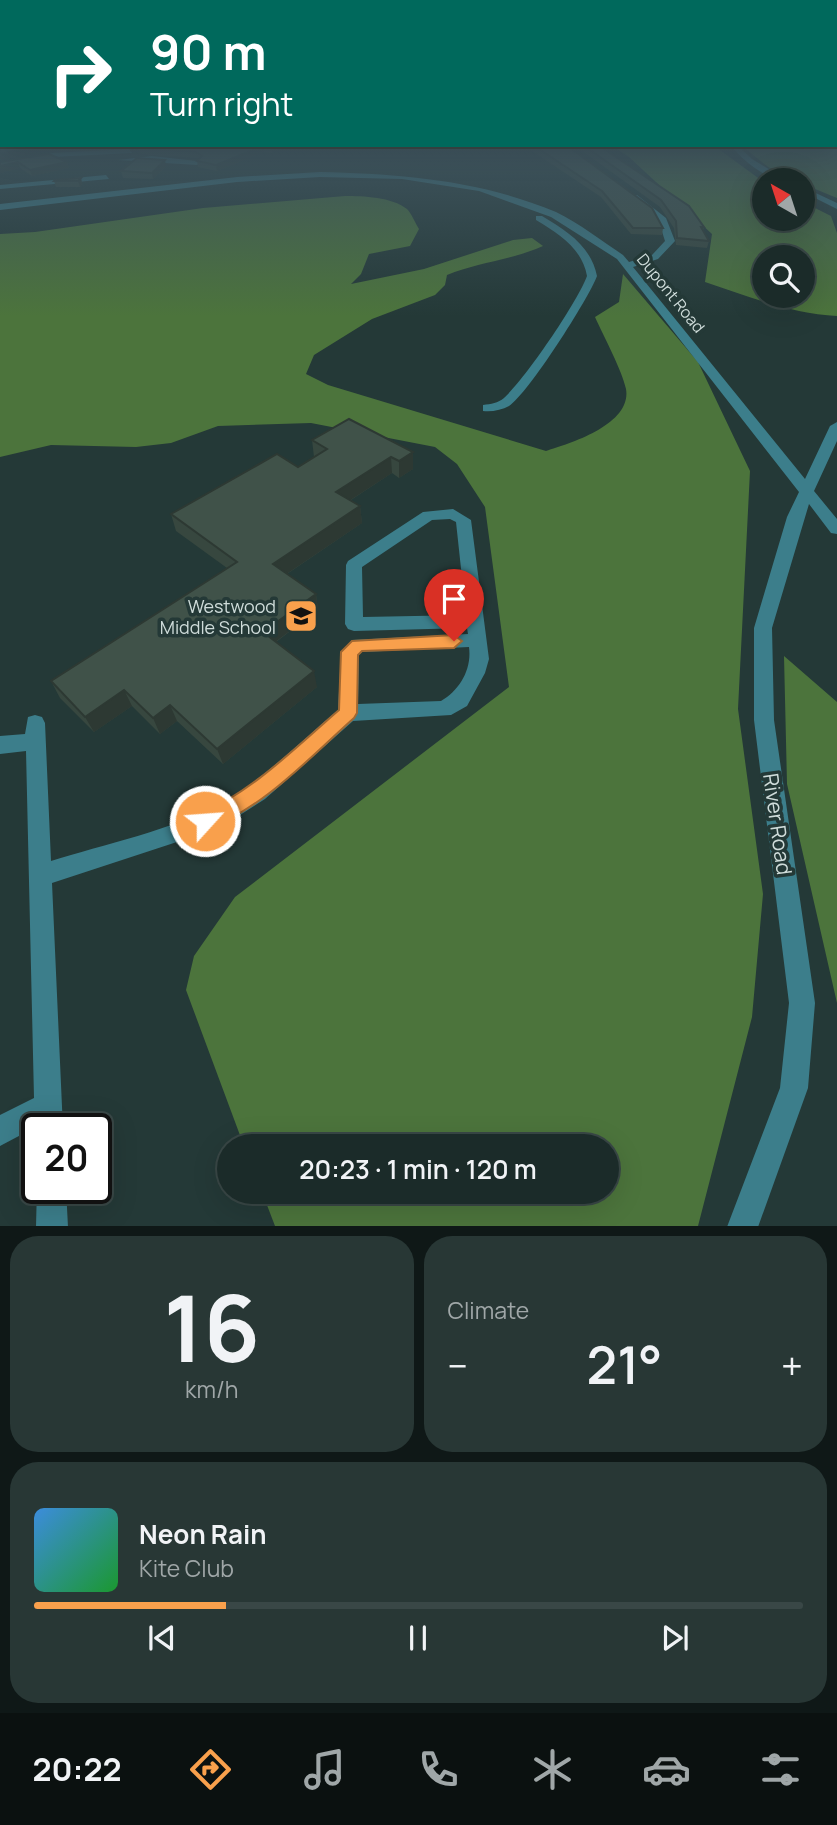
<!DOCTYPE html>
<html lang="en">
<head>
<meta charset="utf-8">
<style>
	:root { --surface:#1b2b29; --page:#283735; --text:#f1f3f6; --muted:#a0a7a8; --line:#394746; --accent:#f9a04c }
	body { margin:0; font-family:Manrope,sans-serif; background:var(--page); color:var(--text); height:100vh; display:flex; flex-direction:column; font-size:26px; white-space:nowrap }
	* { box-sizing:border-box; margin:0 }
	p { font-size:23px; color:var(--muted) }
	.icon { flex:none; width:38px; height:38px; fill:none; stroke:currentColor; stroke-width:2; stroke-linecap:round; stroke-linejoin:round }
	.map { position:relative; height:1226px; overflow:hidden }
	.sheet { display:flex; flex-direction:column; gap:10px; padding:10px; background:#0f1817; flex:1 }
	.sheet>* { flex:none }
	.guide { position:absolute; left:0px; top:0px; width:838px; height:147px; box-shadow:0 7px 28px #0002,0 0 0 2px var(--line); background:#00695c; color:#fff; overflow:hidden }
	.needle { width:46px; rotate:321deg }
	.buttons { position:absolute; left:752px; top:168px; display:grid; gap:14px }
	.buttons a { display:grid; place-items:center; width:63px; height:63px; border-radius:50%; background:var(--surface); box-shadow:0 7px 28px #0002,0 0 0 2px var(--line); font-size:35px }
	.speed { position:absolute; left:21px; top:1113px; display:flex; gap:14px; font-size:35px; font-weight:700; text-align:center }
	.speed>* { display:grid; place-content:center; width:91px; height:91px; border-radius:50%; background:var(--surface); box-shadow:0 7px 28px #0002,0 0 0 2px var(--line); line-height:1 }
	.speed .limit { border:4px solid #111; border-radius:10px; background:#fff; color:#111 }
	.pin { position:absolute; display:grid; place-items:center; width:60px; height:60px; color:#fff; margin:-72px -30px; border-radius:50% 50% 50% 0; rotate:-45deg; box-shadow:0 0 7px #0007 }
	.pin .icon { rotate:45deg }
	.me { position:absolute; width:77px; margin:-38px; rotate:64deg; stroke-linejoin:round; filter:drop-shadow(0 0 5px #0008) }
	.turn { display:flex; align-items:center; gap:24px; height:147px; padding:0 35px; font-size:32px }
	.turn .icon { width:91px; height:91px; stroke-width:2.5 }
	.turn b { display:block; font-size:49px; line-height:60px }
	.big { font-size:52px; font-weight:600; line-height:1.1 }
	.sheet .card { flex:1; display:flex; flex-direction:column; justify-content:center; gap:10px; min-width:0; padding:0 24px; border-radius:28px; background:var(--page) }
	.sheet .dial { align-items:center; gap:0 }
	.dial b { font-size:91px; line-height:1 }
	.song { display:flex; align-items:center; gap:21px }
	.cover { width:84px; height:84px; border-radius:10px; background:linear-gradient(135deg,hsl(210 70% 55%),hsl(130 70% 35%)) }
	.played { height:7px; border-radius:4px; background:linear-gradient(90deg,var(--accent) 25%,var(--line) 25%) }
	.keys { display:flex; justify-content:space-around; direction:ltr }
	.heat { display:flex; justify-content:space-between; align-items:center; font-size:38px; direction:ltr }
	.sheet .tiles { flex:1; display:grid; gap:10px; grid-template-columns:1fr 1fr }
	.card:last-child { grid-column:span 2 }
	.trip { position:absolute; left:217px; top:1134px; width:402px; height:70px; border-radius:35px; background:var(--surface); box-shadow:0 7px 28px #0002,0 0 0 2px var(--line); font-weight:600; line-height:70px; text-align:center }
	.dock { display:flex; height:112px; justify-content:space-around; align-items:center; background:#0b1110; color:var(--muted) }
	.dock .icon { width:49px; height:49px }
	.dock .selected { color:var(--accent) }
	.dock b { font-size:32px; color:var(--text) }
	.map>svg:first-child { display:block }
	.forest { fill:#4c743c; fill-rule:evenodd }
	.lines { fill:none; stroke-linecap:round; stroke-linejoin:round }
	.minor { fill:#3c7e8b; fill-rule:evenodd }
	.wall { fill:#37473f }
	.shaded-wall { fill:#2d3933 }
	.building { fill:#405249; stroke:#2d3933; stroke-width:2 }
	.route { fill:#f9a04c; stroke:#a26831; stroke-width:2 }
	.labels { text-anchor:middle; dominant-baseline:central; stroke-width:7; stroke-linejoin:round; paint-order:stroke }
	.far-street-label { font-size:16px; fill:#cfdcda; stroke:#243937 }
	.poi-label { font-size:18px; fill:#cfdcda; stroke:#243937; text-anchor:end }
	.near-street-label { font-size:21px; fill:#cfdcda; stroke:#243937 }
</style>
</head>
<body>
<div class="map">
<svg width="837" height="1227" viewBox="0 0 837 1227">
	<rect width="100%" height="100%" fill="#243937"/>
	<path class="forest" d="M611,145H713L765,183V219H803V202L831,216L837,233V316C791,314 748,296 705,282L712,234L629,157ZM765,257H803V296H765Z
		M741,145L837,146V198L803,184V180C779,180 760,160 741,145Z
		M345,196C363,196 392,197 407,209C412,214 415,223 419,229L410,246L369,254L361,274L351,284L424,269L513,240L532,238L543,246C512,260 478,262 447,275L445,285L435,295L372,319L314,355L306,374L328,385L546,451C572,443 632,424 626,389C622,370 604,337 595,317L619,302L623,274L698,362L750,471L738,709L763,894L752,1017L698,1226H275L262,1192H607V1146H244L186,990L194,956L235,897L509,687L485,507L457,464L435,447L311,423L218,426L171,443L136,447L51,445L0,457V234L35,232L203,208Z
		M784,656L837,702V1003L787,784Z"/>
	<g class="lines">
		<path class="minor" d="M730,145H737L752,159L787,180C766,181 743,160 730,145Z
			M129,149L132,153L52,157L0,166V162L52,153Z
			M152,156L197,161L201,163L197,165L118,160Z
			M320,172C401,174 480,180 556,212C579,223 602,241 623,255L629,262L652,255L665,241L659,222L630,197L637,195L666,218L675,241L658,259L633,267L805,479L830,426L837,422V441L814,491L837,519V534L831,533L809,504L772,628L774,720L815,1003L808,1088L758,1227H727L780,1088L789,1003L754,720V628L787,517L799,492L617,259L551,217L479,191L402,179L320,177L237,182L0,210V204L237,177Z
			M106,175L109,179L0,189V185Z
			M803,187L837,203V209L803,192Z
			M536,216H542C567,231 591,246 597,276C589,298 528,394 509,406C502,410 492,412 483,411V405C491,404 498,403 504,398C525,379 577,303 587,276C582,248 559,234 536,220Z
			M453,509L471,520L489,659L485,673L467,706L451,715L353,721L265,799L234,819L183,840L52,883L63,1129H37V1134L34,1128L0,1146V1115L34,1098L26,751L0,754V736L25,734L28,717L35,715L42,717L45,723L51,861C102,845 175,829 220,804C264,779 300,742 338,710L341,652L352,640L468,634L467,628L354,631L348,629L345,624L346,565L348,561L423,512ZM450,519L456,522L466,615L363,617L362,567L432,520ZM469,647C472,669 460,690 441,701L358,704L359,655L362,652Z
			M37,1186V1188H66L68,1227H36Z"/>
	</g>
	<path class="wall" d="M0,145H280L272,153L264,152L217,171L198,167L197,161L199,159L197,158L140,154L139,148L142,145L35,150L36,153L0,160Z
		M494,145H566L663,228L662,235L631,234L601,197L529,149H495Z
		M574,145H598L704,227L703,231L709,241L707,248L676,245L674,228L660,207Z
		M0,162H67L69,168L32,176L20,168L0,173Z
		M166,166L153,179L123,178L121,171Z
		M81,178L82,184L80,187H56L54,181Z
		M312,440L413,452V469L399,478L392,473L351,500L360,506L362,523L287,574L316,594L318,610L276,642L317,687L223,764L177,721L160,734L132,706L94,732L60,698L51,681L227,568L176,531L171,514L298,467L314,457Z"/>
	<path class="shaded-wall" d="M273,145H280L272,153L271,147Z
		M263,146L264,152L217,171L216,165Z
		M34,147L36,153L0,160V154Z
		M165,160L166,166L153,179L152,173Z
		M18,162L20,168L0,173V166Z
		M67,162L69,168L32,176L30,170Z
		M81,178L82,184L80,187L78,181Z
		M413,452V469L399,478V461Z
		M391,457L392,473L338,508L336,492Z
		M360,506L362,523L276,581L273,564Z
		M316,594L318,610L267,648L263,632Z
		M314,671L317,687L223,764L217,749Z
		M124,690L132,706L94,732L85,717Z
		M170,705L177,721L160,734L153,718Z"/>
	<path class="building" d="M5,145H29L34,147L0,154V146Z
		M142,145H273L271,147L263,146L216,165L197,161L202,156L196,152L139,148Z
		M533,145H566L652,208L663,228H633L602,191Z
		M583,145H598L689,206L704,227H701L709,241L677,238L676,221L661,200Z
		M49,154L67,162L30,170L18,162L0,166V162Z
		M137,158L165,160L152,173L121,171Z
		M81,178L78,181H54L55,180Z
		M349,419L413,452L399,461L391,457L336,492L360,506L273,564L316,594L263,632L314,671L217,749L170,705L153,718L124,690L85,717L51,681L237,562L171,514L277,454L298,467L327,449L312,440Z"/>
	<linearGradient id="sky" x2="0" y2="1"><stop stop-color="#141f1e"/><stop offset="0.46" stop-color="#3f545e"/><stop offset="1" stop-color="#3f545e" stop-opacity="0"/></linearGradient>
	<rect width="837" height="316" fill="url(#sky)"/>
	<path class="route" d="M454,635L462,641L454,648L362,651L358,655L357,713L354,718C308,759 264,808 205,830L198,828L195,821L198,815C252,792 295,748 339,710L341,652L352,641Z"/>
	<defs>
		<symbol id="school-square" viewBox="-11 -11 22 22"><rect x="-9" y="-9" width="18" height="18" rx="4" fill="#f9a04c" stroke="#243937"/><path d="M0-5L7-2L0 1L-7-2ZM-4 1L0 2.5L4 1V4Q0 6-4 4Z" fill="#111"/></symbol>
	</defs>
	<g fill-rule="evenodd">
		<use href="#school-square" x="282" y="597" width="38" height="38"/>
	</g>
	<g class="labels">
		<g class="far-street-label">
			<text transform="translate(671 293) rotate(51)">Dupont Road</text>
		</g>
		<g class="poi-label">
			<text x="276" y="606">Westwood<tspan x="276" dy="21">Middle School</tspan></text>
		</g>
		<g class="near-street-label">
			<text transform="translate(778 824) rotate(82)">River Road</text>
		</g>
	</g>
</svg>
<div class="buttons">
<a><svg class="needle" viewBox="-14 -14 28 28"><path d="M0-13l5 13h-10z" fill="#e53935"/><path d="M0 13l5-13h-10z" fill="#a0a7a8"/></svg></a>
<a><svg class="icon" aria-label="search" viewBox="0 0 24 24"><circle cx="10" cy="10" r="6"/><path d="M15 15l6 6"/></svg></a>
</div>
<div class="speed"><div class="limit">20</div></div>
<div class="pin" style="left:454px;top:641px;background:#d93025"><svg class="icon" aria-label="arrive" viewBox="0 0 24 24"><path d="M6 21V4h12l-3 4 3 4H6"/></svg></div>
<svg class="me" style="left:205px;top:821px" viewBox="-20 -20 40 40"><circle r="17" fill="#f9a04c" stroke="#fff" stroke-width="3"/><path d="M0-11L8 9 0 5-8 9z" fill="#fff"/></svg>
<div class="trip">20:23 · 1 min · 120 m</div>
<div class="guide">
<div class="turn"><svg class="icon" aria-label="right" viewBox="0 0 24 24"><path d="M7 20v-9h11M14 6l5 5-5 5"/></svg><div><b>90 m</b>Turn right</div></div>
</div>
</div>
<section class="sheet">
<div class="tiles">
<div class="card dial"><b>16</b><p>km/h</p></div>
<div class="card"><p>Climate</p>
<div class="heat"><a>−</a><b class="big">21°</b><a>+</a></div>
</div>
<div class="card">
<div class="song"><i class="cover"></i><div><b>Neon Rain</b><p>Kite Club</p></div></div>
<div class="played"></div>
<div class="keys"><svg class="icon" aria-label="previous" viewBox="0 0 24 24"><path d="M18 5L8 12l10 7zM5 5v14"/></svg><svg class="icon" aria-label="pause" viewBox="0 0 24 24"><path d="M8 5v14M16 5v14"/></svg><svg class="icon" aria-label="next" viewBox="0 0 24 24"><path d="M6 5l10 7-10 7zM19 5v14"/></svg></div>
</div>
</div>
</section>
<nav class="dock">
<b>20:22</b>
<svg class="icon selected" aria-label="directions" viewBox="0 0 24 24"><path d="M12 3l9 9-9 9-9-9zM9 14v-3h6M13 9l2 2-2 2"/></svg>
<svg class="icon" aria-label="music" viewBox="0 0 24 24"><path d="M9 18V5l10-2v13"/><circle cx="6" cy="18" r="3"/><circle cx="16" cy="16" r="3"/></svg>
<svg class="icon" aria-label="phone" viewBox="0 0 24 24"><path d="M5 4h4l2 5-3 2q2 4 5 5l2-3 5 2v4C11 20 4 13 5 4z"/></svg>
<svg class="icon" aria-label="climate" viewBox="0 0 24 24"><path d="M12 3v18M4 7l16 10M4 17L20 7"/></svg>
<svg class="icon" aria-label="car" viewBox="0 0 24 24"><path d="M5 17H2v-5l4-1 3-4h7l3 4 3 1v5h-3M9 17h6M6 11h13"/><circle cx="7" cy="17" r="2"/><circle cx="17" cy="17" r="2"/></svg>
<svg class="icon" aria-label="filters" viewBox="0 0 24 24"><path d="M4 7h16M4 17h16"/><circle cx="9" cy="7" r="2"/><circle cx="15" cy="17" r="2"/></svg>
</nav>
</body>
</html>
